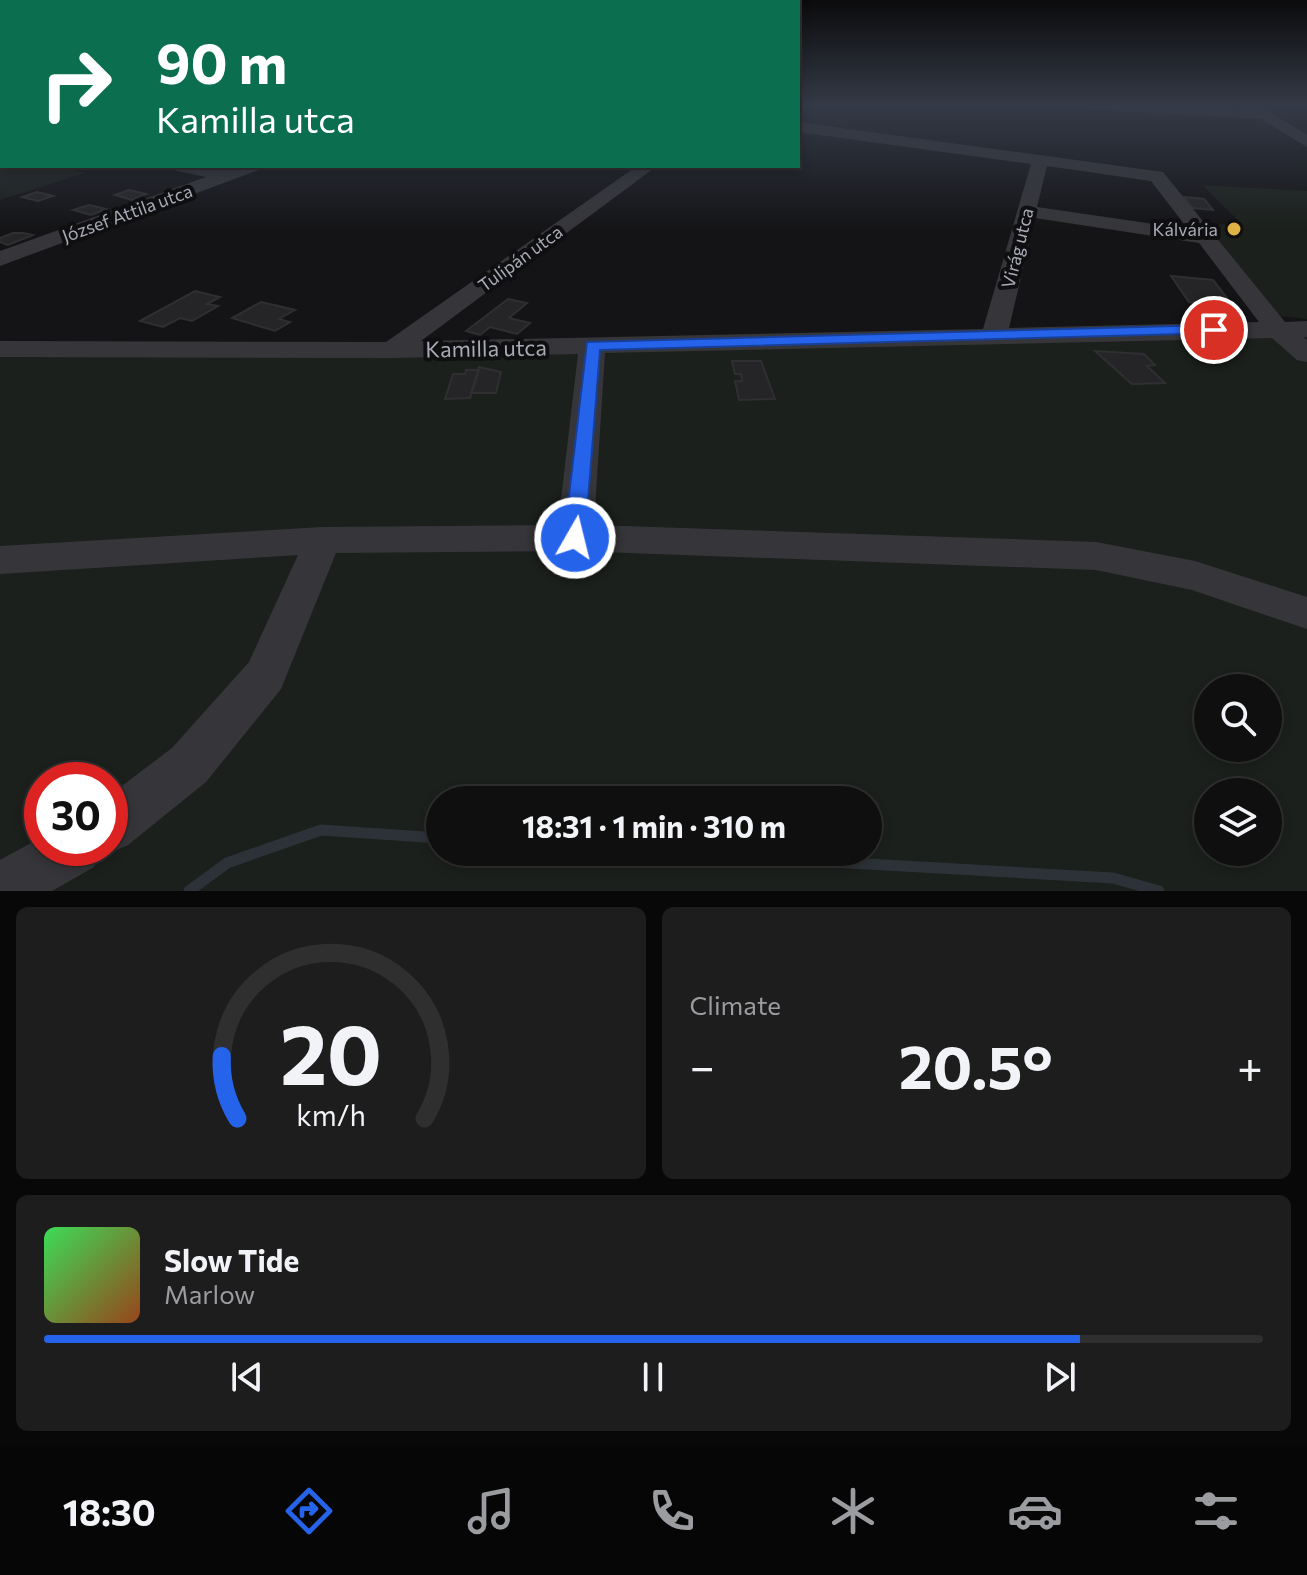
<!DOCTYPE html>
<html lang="en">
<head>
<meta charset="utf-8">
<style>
	:root { --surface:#0f0f10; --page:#1d1d1e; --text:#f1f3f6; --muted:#9b9c9f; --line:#2f2f30; --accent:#2563eb }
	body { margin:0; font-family:Commissioner,sans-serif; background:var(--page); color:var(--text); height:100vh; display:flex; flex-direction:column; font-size:30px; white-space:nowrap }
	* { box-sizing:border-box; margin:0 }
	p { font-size:26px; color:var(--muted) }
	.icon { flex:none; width:44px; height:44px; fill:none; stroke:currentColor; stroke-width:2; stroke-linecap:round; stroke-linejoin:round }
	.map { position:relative; height:891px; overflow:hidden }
	.sheet { display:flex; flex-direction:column; gap:16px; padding:16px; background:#080809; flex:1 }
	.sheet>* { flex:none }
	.guide { position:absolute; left:0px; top:0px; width:800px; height:168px; box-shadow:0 4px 12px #0003,0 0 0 2px var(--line); background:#0b6e4f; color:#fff; overflow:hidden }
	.tools { position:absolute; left:1194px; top:674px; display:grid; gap:16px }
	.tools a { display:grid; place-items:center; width:88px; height:88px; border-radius:50%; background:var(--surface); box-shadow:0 4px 12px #0003,0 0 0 2px var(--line); font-size:40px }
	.speed { position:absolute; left:24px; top:762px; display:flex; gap:16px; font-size:40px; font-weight:700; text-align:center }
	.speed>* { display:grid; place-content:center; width:104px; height:104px; border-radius:50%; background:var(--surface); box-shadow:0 4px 12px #0003,0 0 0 2px var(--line); line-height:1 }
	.speed .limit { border:12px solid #d22; background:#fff; color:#111 }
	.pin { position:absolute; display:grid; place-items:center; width:68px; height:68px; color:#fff; margin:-34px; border:4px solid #fff; border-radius:50%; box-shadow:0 2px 8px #0007 }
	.me { position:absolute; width:88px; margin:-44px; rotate:8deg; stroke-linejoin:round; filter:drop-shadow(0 0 6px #0008) }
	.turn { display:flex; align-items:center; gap:28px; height:168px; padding:0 24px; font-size:36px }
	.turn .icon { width:104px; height:104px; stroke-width:2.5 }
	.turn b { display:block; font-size:56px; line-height:68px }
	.big { font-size:60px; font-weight:700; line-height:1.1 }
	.sheet .tile { flex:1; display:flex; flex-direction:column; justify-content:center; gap:12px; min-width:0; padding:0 28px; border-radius:12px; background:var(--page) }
	.sheet .dial { align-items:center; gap:0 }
	.dial svg { height:208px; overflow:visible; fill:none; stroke:var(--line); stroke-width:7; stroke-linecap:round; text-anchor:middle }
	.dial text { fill:var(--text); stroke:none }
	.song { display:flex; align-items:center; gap:24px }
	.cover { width:96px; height:96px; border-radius:12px; background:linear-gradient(135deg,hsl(130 70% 55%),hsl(20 70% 35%)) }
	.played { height:8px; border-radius:4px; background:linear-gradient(90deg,var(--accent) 85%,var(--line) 85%) }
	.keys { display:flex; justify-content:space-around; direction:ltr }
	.heat { display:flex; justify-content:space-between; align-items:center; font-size:44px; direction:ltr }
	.sheet .tiles { flex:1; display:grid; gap:16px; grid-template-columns:1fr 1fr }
	.tile:last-child { grid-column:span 2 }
	.trip { position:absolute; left:426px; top:786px; width:456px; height:80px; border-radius:40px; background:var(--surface); box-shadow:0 4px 12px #0003,0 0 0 2px var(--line); font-weight:700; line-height:80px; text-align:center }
	.tab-bar { display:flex; height:128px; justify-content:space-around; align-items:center; background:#060606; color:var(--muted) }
	.tab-bar .icon { width:56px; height:56px }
	.tab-bar .on { color:var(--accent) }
	.tab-bar b { font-size:36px; color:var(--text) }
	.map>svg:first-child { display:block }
	.green { fill:#1b201c; fill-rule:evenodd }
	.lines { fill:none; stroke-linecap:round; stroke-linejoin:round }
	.stream { stroke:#2c3238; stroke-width:11 }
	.building { fill:#252427; stroke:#2f2f32; stroke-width:2 }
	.minor { fill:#36363a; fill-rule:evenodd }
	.route { fill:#2563eb; stroke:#184099; stroke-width:2 }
	.poi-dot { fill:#deb144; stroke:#0f0f11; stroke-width:3 }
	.labels { text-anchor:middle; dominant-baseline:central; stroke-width:8; stroke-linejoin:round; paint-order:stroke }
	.far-street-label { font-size:18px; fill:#a8abb5; stroke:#0f0f11 }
	.far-poi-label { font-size:18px; fill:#a8abb5; stroke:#0f0f11; text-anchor:end }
	.street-label { font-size:22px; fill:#a8abb5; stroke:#0f0f11 }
</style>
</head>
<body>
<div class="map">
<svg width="1307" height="891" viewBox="0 0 1307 891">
	<rect width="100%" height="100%" fill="#141416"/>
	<path class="green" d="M0,152L2,166H58L85,173L0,200Z
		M1202,185L1307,191V319L1279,316L1204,223L1244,226Z
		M1307,336V891H0V357L461,353ZM1208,688H1268V748H1208ZM42,780H110V848H42ZM1208,792H1268V852H1208ZM440,800H868V852H440Z"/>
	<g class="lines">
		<path class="stream" d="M659,852L1113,878L1159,891
			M189,891L227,863L321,830L440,838"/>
	</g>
	<path class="building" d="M129,190L146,194L132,200L115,195Z
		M37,192L53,196L38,201L22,197Z
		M1184,197L1204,199L1213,210L1193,208Z
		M89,205L106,209L91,215L73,210Z
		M13,233H23L33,235L8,245L0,242V238Z
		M1171,276L1213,280L1234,307L1189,302Z
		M195,291L220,297L207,304L218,306L192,321L180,318L163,327L140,321Z
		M508,299L527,303L509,318L530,323L517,334L490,327L480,335L466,331Z
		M261,302L295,310L279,319L290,322L275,331L232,318Z
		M1095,351L1144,354L1155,365L1147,366L1165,383L1132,384Z
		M732,361H761L775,399L739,400L735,381H742L741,374H735Z
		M479,367L501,372L496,393H471Z
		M466,370H479L470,398L445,399L453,374H465Z"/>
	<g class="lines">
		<path class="minor" d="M1081,105L1247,110L1242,105H1259L1307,135V147L1261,119L1088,109Z
			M798,122L1163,172L1285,322L1307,321V337H1303L1307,340V362L1297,360L1272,338L605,353L594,525L1096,542L1195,561L1307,597V629L1192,590L1096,570L575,551L336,553L281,689L206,782L128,845L110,853L101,849L94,867L52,891H0V860L42,837V848H110V795L172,748L249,662L298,555L0,574V546L323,527L558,525L578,354L392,358L0,357V341L386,342L637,166H657L421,341L983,329L1031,164L798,132ZM1047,166L1151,181L1188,229L1037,207ZM1035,218L1199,243L1259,322L1009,328Z
			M0,125H2V135H0Z
			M2,148V158L0,159V149Z
			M170,166H204L225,170L237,166H262L259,170L0,266V251L206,177L173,170Z"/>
	</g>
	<linearGradient id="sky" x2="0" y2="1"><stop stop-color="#0b0b0c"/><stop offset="0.46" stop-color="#343a47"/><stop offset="1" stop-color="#343a47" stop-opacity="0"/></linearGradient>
	<rect width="1307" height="230" fill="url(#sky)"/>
	<path class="route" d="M1214,325L1219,327V333L600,350L585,538L582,544H567L564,538L587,342Z"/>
	<circle class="poi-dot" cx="1234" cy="229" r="8"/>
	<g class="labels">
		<g class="far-street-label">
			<text transform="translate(127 213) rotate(-20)">József Attila utca</text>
			<text transform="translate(1017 248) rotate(-76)">Virág utca</text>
			<text transform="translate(520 258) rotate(-36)">Tulipán utca</text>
		</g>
		<g class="far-poi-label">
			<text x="1218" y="229">Kálvária</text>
		</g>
		<g class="street-label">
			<text transform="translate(486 348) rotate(-1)">Kamilla utca</text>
		</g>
	</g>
</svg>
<div class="tools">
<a><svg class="icon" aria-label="search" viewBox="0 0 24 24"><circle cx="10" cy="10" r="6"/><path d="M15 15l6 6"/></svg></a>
<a><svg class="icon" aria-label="layers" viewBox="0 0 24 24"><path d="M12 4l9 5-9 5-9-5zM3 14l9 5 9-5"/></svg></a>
</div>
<div class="speed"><div class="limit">30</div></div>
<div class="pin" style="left:1214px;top:330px;background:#d93025"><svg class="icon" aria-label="arrive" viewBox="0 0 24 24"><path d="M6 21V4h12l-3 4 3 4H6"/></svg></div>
<svg class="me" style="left:575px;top:538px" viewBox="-20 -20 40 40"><circle r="17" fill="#2563eb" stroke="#fff" stroke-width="3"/><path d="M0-11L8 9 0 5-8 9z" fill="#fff"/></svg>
<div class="trip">18:31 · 1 min · 310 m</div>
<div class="guide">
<div class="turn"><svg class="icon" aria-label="right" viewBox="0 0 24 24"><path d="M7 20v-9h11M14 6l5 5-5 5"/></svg><div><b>90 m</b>Kamilla utca</div></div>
</div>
</div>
<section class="sheet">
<div class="tiles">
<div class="tile dial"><svg viewBox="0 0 100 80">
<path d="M14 69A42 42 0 1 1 86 69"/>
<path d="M14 69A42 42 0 0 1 8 45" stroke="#2563eb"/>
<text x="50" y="56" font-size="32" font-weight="700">20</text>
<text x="50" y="72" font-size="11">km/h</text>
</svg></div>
<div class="tile"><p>Climate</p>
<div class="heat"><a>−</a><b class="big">20.5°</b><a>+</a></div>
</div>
<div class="tile">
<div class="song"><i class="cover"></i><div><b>Slow Tide</b><p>Marlow</p></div></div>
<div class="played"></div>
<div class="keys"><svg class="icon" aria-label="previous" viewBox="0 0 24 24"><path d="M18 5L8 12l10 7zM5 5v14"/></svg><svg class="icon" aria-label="pause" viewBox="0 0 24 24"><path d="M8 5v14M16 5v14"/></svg><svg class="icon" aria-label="next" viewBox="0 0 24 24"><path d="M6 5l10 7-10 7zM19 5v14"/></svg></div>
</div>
</div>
</section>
<nav class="tab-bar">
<b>18:30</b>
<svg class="icon on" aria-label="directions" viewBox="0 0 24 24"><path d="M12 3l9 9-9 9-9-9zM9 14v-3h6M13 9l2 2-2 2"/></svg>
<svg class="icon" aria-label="music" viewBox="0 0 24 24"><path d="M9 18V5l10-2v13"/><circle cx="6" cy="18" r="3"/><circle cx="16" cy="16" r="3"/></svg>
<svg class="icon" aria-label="phone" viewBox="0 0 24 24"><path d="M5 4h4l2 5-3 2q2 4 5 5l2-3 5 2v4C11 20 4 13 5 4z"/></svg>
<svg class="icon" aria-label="climate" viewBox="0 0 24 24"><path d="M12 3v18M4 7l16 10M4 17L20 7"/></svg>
<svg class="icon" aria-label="car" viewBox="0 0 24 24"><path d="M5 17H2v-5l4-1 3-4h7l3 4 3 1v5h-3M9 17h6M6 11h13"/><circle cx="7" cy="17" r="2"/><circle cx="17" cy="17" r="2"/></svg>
<svg class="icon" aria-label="filters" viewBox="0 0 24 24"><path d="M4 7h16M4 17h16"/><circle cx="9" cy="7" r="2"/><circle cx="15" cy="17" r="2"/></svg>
</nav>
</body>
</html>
